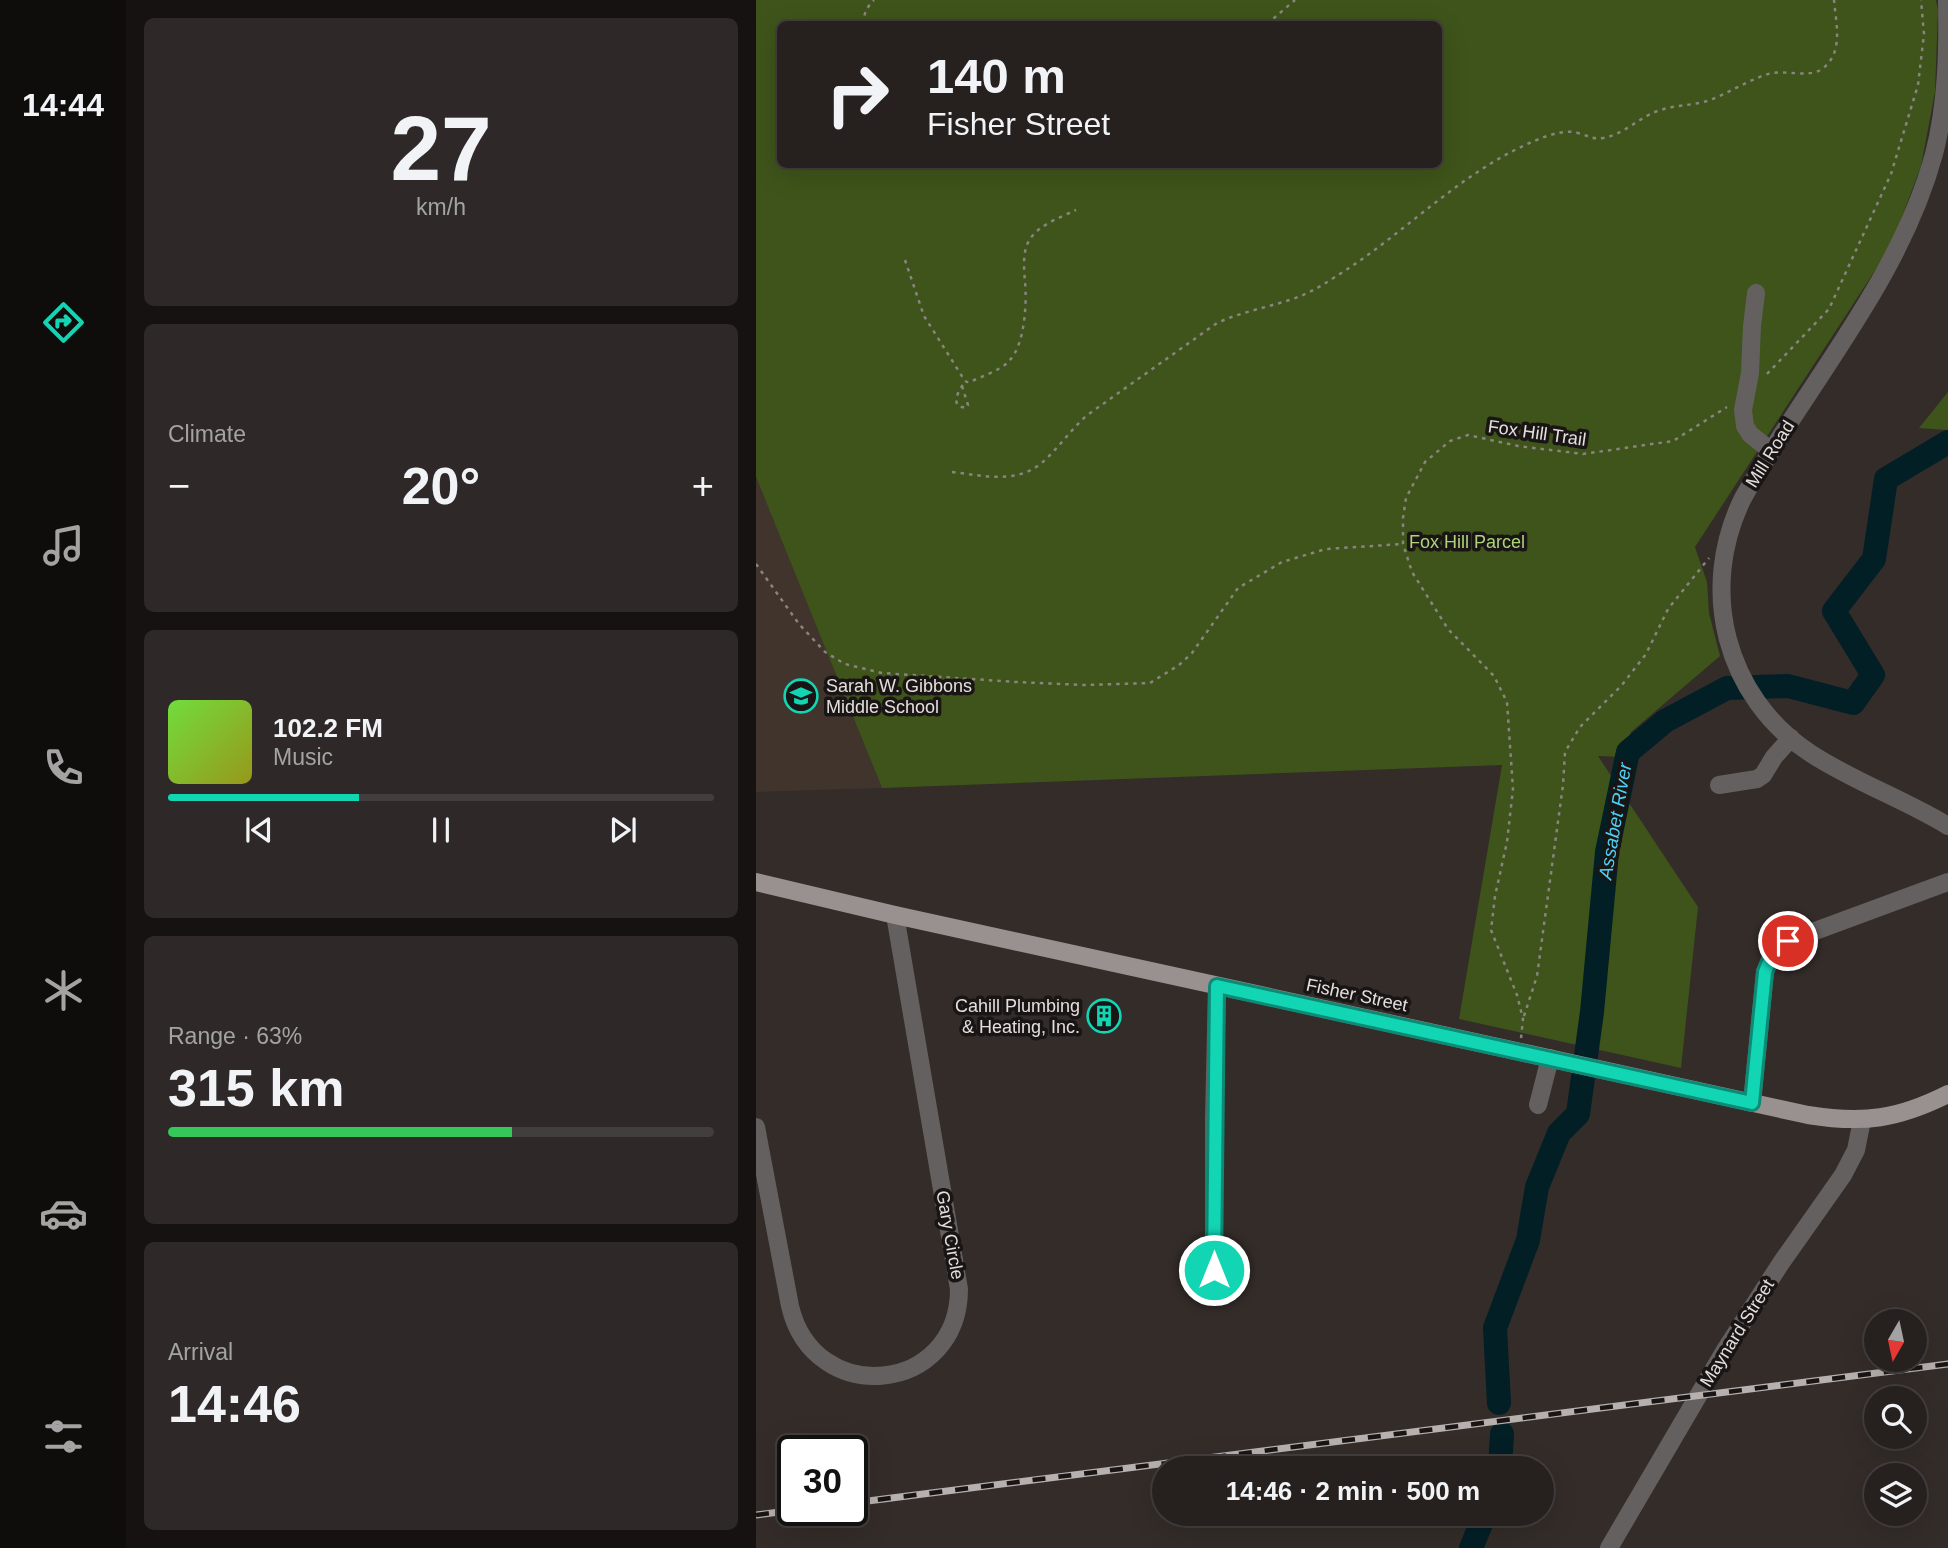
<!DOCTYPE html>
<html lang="en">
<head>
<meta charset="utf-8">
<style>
	:root { --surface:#26211f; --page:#2e2928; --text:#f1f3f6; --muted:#a4a3a4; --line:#423e3d; --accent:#12d5b4 }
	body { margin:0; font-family:Arial,sans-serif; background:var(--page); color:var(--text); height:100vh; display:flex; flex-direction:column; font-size:26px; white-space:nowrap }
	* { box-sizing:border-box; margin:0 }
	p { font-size:23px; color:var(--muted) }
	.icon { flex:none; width:38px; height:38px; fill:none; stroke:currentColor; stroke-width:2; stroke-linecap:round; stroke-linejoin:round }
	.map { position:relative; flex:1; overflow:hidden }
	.side { display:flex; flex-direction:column; gap:18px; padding:18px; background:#151211; width:630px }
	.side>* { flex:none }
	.banner { position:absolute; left:21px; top:21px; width:665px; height:147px; border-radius:10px; box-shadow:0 7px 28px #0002,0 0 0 2px var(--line); background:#26211f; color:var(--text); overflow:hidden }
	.needle { width:46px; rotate:189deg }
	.fabs { position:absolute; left:1108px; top:1309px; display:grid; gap:14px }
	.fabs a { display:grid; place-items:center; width:63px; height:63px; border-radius:50%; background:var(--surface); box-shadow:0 7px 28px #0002,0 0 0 2px var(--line); font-size:35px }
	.speed { position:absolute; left:21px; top:1435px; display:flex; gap:14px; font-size:35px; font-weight:700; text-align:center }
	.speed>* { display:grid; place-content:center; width:91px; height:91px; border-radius:50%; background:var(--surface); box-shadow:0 7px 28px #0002,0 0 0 2px var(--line); line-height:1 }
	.speed .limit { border:4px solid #111; border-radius:10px; background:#fff; color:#111 }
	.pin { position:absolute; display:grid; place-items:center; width:60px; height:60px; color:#fff; margin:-30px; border:4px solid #fff; border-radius:50%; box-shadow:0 2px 7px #0007 }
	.me { position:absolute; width:77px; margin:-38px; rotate:0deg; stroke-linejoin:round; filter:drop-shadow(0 0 5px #0008) }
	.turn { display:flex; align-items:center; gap:24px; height:147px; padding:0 35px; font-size:32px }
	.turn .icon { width:91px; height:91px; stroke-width:2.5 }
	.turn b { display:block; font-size:49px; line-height:60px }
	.big { font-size:52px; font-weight:700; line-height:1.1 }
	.side .card { flex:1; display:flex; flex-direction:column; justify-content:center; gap:10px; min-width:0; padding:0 24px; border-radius:10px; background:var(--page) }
	.side .dial { align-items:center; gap:0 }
	.dial b { font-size:91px; line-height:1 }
	.song { display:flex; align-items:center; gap:21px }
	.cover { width:84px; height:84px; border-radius:10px; background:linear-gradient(135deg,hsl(100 70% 55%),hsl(60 70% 35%)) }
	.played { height:7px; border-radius:4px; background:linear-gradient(90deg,var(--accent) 35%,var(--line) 35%) }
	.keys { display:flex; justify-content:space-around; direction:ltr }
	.heat { display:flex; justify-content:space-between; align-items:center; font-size:38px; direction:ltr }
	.charge { height:10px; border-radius:5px; background:linear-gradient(90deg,#34c759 63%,var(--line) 0) }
	.trip { position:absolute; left:396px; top:1456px; width:402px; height:70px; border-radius:35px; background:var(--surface); box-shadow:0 7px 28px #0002,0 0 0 2px var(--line); font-weight:700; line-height:70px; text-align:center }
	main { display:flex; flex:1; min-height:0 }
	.tab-bar { display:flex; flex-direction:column; width:126px; justify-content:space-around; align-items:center; background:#0f0d0c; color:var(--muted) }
	.tab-bar .icon { width:49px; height:49px }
	.tab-bar .selected { color:var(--accent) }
	.tab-bar b { font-size:32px; color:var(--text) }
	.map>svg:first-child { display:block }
	.built { fill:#41342d }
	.green { fill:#3e541a; fill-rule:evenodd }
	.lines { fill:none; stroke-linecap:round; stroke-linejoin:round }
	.river { stroke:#031f26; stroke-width:24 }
	.path { stroke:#8a8481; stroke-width:2.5; stroke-dasharray:3.5 5; stroke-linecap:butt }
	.minor { stroke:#64605f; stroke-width:18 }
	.major { stroke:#99918f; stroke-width:18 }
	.rail-casing { stroke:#b6b0ae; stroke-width:7 }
	.rail { stroke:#191514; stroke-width:4.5; stroke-dasharray:13; stroke-linecap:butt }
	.route-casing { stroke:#0c8a75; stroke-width:18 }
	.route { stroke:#12d5b4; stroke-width:12 }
	.labels { text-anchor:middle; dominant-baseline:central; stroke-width:7; stroke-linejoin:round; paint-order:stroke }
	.street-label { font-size:18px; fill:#e4dfdd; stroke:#191514 }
	.park-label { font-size:18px; fill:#aed37a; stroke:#191514 }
	.poi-label { font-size:18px; fill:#e4dfdd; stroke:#191514; text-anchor:start }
	.water-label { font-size:19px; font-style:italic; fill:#4dd0f3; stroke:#191514 }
</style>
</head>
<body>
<main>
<nav class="tab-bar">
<b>14:44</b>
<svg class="icon selected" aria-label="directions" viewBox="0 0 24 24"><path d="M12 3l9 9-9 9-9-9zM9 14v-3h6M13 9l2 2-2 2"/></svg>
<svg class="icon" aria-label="music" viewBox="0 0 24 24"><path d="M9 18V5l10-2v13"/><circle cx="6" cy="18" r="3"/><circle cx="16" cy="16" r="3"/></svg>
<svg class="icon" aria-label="phone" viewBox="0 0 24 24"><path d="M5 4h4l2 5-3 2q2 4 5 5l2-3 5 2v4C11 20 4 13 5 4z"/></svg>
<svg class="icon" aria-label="climate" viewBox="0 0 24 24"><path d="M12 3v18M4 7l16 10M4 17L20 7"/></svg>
<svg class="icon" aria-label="car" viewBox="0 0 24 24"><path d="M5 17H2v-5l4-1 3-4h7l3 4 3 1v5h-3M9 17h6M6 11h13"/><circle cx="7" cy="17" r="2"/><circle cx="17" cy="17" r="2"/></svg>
<svg class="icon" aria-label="filters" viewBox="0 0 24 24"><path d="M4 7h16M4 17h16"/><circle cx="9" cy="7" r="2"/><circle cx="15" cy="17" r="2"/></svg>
</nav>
<section class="side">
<div class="card dial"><b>27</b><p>km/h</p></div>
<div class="card"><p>Climate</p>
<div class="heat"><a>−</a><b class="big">20°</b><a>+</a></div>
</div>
<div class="card">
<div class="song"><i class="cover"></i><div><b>102.2 FM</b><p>Music</p></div></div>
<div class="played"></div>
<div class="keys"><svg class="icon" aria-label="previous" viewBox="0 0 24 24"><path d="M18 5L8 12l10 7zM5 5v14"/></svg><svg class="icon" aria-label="pause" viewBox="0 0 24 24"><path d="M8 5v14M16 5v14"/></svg><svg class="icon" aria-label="next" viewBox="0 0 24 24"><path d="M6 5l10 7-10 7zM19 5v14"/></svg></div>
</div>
<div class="card"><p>Range · 63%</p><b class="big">315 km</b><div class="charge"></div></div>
<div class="card"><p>Arrival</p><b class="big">14:46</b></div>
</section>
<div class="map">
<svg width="1192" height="1548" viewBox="0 0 1192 1548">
	<rect width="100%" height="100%" fill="#332c29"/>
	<path class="built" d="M0,477L52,605L126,788L0,792Z"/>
	<path class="green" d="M0,0H1180L1182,10L1179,92L1165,166L1135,246L939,547L951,582L953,613L964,656L875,732L866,757L842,756L942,907L925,1068L703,1019L746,765L126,788L0,477ZM24,24H682V164H24Z
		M1192,392V430L1163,428Z"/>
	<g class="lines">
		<path class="river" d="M743,1403L739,1328L772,1240L781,1187L803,1133L822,1114L836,1012L851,852L872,752L909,721L971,688L1032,686L1097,703L1117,675L1078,611L1118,559L1130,479L1192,442
			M744,1468L746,1434
			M715,1548L729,1514"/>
		<path class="path" d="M108,24C107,14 111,7 118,0
			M511,24L539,0
			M149,260L168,316L209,381L211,382H214C226,376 244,371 253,361C269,345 271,303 269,282C268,269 266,251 274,239C283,225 305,217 320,210
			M1011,374L1073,309L1135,174L1162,85L1168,34L1165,0
			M206,386L212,405L210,408L202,406C197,398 205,388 209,381
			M196,472C232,476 265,486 293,456C306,443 316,429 330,416L461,323C487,311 515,307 542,297C555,292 567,285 579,277C651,233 710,165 791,136C801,133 811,130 822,133C831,135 837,140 847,138C866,135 882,119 899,112C916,105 934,106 951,101C971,94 989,82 1009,75C1027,68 1052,79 1066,69C1088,53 1080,24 1078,0
			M0,564L43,624L69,652L89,664L126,673L260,682L328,685L394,683L423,665L436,653L482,588L526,562L570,549L647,544
			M768,1016L781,976L807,785L809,752L824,727L866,685L890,654L912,609L953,558
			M765,1038L767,1019L761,995L735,930L739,896L751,842L757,789L751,702L738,676L692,629L656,572L647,544V518L650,498L669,462L694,441L712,435L762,446L827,454L917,441L971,407"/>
		<path class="minor" d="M1191,0C1192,51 1191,104 1178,154C1143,282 1051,384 987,498C942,589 969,697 1054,753C1098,782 1148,799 1192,826
			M1000,293L996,326L994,373L987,410L989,426L994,434L1015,451
			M963,785L1001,779L1007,775L1018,757L1035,738
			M996,1103L1009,972L1018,950L1032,941L1192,882
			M782,1105L794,1058
			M0,1127L34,1306C58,1409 203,1394 203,1289L139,915
			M458,1295V1118L461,986
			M853,1548L969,1350L1025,1263L1087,1175L1100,1150L1106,1120"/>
		<path class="major" d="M0,882L139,915L1052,1115C1108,1124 1142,1119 1192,1094"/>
		<defs>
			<path id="rail" d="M96,1503L1192,1364
				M0,1515L39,1510"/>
		</defs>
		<use href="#rail" class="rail-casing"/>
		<use href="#rail" class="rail"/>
	</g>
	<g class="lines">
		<defs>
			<path id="route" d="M458,1270L461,986L996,1103L1009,972L1018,950L1032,941"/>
		</defs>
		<use href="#route" class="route-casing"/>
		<use href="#route" class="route"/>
	</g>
	<defs>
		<symbol id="school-ring" viewBox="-11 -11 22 22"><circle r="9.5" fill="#191514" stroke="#12d5b4" stroke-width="1.5"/><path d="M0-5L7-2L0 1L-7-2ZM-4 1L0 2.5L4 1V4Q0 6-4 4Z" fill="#12d5b4"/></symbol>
		<symbol id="building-ring" viewBox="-11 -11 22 22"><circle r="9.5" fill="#191514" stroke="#12d5b4" stroke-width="1.5"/><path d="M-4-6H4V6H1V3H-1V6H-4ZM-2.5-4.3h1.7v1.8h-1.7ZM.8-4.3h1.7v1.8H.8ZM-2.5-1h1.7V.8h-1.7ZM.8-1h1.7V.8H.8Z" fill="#12d5b4"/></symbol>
	</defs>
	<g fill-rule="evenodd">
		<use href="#school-ring" x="26" y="677" width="38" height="38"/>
		<use href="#building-ring" x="329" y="997" width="38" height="38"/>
	</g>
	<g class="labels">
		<g class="street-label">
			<text transform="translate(781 433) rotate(8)">Fox Hill Trail</text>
			<text transform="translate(1014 454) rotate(-58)">Mill Road</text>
			<text transform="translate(601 995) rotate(12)">Fisher Street</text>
			<text transform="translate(194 1235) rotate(80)">Gary Circle</text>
			<text transform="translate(981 1333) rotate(-58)">Maynard Street</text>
		</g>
		<g class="park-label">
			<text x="711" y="542">Fox Hill Parcel</text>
		</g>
		<g class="poi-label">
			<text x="70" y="686">Sarah W. Gibbons<tspan x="70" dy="21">Middle School</tspan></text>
			<text x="324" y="1006" text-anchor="end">Cahill Plumbing<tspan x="324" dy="21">&amp; Heating, Inc.</tspan></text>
		</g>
		<g class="water-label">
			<text transform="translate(859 821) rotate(-80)">Assabet River</text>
		</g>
	</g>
</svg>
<div class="fabs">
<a><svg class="needle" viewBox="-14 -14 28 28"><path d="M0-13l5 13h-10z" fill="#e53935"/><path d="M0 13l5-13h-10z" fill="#a4a3a4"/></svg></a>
<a><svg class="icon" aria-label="search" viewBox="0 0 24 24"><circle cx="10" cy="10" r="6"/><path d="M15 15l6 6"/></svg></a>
<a><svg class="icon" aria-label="layers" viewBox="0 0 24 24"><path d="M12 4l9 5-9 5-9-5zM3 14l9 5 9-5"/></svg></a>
</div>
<div class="speed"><div class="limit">30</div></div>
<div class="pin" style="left:1032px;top:941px;background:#d93025"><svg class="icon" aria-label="arrive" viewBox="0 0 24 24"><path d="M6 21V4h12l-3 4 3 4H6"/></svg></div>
<svg class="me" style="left:458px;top:1270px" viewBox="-20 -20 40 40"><circle r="17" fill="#12d5b4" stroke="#fff" stroke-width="3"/><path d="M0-11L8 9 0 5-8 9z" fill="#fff"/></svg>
<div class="trip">14:46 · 2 min · 500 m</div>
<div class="banner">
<div class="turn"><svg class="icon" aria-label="right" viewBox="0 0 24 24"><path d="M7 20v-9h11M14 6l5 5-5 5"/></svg><div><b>140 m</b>Fisher Street</div></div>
</div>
</div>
</main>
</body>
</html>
